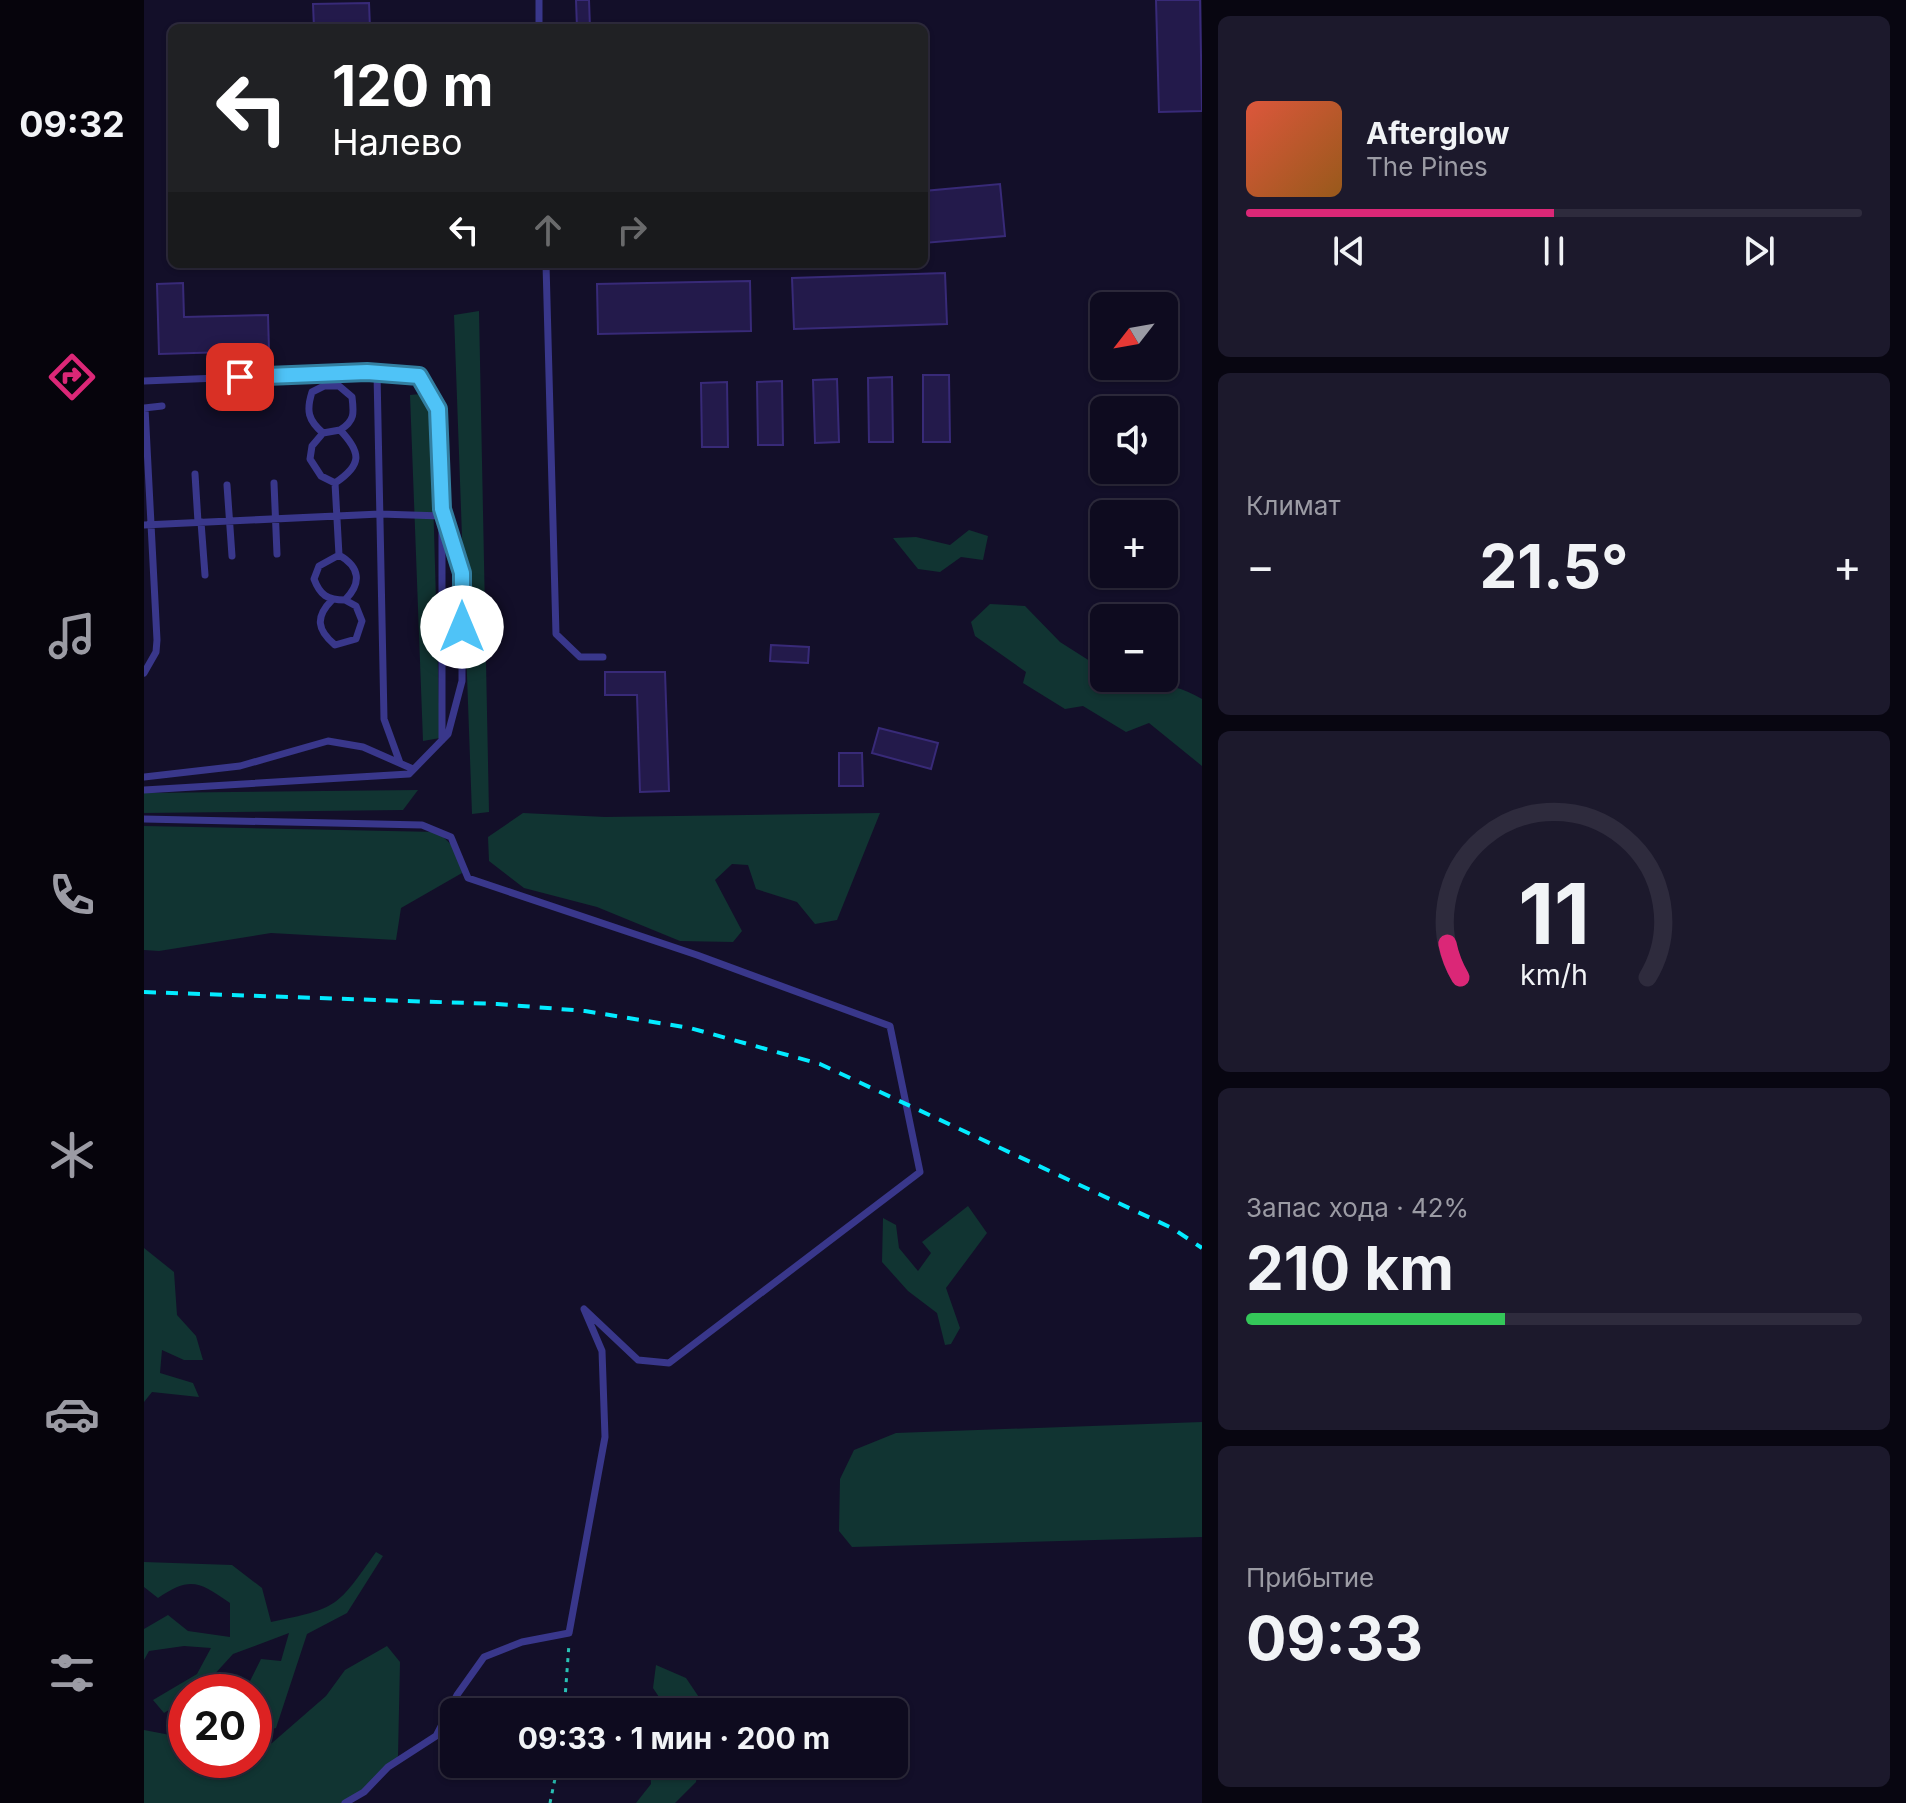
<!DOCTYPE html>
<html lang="ru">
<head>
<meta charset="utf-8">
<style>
	:root { --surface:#0e0b1f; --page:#1c192c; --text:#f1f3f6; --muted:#9b9ba4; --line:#2e2b3d; --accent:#db2777 }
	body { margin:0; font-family:Inter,sans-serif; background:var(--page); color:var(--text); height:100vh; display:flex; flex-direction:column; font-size:30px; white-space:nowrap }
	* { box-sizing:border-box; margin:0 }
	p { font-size:26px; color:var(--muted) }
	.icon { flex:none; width:44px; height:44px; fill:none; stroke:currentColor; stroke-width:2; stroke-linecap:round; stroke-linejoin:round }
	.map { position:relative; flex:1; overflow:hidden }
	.drawer { display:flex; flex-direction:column; gap:16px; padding:16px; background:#080611; width:704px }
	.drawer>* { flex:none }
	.hud { position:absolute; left:24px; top:24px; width:760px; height:244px; border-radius:12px; box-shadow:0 2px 6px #0004,0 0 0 2px var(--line); background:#202124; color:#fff; overflow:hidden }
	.needle { width:52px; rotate:239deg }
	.tools { position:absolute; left:946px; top:292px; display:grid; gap:16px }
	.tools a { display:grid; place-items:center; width:88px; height:88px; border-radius:12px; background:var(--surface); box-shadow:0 2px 6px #0004,0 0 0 2px var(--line); font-size:40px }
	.speed { position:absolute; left:24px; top:1674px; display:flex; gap:16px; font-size:40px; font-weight:700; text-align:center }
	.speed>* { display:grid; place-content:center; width:104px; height:104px; border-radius:50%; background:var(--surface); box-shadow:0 2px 6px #0004,0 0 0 2px var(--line); line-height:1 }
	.speed .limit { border:12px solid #d22; background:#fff; color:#111 }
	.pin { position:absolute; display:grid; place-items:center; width:68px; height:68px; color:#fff; margin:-34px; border-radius:16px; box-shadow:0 4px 12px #0006 }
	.me { position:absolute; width:88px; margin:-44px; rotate:0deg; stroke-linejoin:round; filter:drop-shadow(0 0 6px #0008) }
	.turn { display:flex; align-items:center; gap:28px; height:168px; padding:0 32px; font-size:36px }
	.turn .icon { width:104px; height:104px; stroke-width:2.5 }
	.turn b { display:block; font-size:56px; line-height:68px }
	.lanes { display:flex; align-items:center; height:76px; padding:0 32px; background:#0003; justify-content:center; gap:40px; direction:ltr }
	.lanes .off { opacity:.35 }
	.big { font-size:60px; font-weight:700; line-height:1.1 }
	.drawer .tile { flex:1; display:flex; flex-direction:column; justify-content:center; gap:12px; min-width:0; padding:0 28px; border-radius:12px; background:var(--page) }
	.drawer .dial { align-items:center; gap:0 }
	.dial svg { height:208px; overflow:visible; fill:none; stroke:var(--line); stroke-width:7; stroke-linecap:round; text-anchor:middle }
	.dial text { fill:var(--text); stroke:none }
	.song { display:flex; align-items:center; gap:24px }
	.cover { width:96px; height:96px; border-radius:12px; background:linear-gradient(135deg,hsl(10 70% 55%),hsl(30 70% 35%)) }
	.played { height:8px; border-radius:4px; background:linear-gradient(90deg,var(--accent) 50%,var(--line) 50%) }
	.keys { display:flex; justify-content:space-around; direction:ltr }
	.heat { display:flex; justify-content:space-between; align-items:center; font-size:44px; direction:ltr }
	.charge { height:12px; border-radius:6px; background:linear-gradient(90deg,#34c759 42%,var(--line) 0) }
	.trip { position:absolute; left:296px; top:1698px; width:468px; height:80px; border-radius:12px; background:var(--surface); box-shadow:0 2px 6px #0004,0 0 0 2px var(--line); font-weight:700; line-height:80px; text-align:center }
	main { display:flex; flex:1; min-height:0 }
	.tab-bar { display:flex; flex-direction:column; width:144px; justify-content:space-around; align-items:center; background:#06040c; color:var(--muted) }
	.tab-bar .icon { width:56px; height:56px }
	.tab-bar .selected { color:var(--accent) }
	.tab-bar b { font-size:36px; color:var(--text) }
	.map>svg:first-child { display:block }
	.green { fill:#113432 }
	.building { fill:#231a4b; stroke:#382a78; stroke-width:2 }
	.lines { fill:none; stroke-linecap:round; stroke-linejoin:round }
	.path { stroke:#29c1b5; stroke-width:3; stroke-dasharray:4 6; stroke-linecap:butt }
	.lane { stroke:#39378b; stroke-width:7 }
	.rail { stroke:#03ebff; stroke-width:4; stroke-dasharray:12 10; stroke-linecap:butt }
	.route-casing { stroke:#337fa1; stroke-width:20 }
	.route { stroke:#4fc3f7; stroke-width:14 }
</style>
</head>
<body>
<main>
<nav class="tab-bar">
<b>09:32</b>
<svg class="icon selected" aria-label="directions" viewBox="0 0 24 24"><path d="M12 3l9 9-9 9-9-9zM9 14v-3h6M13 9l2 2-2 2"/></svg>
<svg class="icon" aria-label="music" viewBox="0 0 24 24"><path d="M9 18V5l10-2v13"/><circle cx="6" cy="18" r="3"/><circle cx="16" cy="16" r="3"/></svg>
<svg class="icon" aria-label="phone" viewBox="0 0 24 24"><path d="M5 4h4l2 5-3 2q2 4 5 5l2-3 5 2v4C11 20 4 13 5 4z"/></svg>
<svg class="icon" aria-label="climate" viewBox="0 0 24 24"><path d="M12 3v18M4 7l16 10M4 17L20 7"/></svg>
<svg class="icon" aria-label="car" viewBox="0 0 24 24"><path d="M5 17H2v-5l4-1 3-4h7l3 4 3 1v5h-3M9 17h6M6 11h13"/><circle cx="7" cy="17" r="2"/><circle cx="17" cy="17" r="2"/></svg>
<svg class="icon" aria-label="filters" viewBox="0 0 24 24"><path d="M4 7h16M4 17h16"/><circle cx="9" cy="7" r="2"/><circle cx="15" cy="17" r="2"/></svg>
</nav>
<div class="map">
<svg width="1058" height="1803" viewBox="0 0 1058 1803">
	<rect width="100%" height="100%" fill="#130f29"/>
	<path class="green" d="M335,311L345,812L328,814L310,315Z
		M286,393L296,738L279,741L266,395Z
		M825,530L844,536L839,560L817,557L796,572L774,569L749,538L772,537L806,545Z
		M846,604L881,606L916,642L960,670V678H967L968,689C1001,679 1028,682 1058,699V766L1005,723L982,732L939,706L921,709L879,683L882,672L831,636L827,622Z
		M274,790L259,810L0,813V793Z
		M379,813L461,817L736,813L693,920L671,924L653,902L612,889L604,865L588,864L571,880L598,931L589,942L536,941L453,907L380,888L345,861L344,837Z
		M0,826L294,832L317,854L318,873L257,908L252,940L127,933L15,951L0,950Z
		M824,1206L843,1233L802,1288L816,1328L807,1344L801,1345L793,1313L764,1291L738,1262L739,1218L752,1225L755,1248L774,1271L787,1253L778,1242Z
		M0,1248L30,1272L33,1315L52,1336L59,1360H40L18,1350L16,1373L49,1383L55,1397L8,1392L0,1402Z
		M1058,1422V1537L708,1547L695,1531L696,1479L710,1450L752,1433Z
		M232,1552L239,1556L203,1613L163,1634L132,1728L110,1734V1713L120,1710L105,1683L117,1659L137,1661L145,1633L89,1654L58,1688L42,1692V1699L20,1713L9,1700L53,1674L67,1648L40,1646L5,1651L0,1660V1629L24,1615L44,1631L86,1637V1603C55,1582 47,1576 14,1598L0,1587V1562L88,1565L118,1588L127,1622C195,1608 193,1607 232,1552Z
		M243,1646L256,1662L254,1756L225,1789L203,1803H0V1730L26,1735L42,1748V1760H110V1748L128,1743L182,1696L201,1670Z
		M512,1665L542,1678L565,1712H525L509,1688Z
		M506,1764H555L552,1782L531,1803H492L507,1784Z"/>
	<path class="building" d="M432,0H445L446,28H433Z
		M1012,0H1056L1058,111L1015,112Z
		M225,3L226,28H170L169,4Z
		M856,184L861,236L780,243V191Z
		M801,273L803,324L650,329L648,278Z
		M606,281L607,331L454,334L453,284Z
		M39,283L40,317L124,315L125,351L15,354L13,284Z
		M779,375H805L806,442H779Z
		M748,377L749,442H725L724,378Z
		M693,379L695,442L671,443L669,380Z
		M638,381L639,445H614L613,382Z
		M583,382L584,447H558L557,383Z
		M627,645L665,647L664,663L626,661Z
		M461,672H521L525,791L496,792L493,695H461Z
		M735,728L794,743L787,769L728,753Z
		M695,753H718L719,786H695Z"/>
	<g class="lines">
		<path class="path" d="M420,1712L425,1644
			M406,1803L414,1764"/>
		<path class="lane" d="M395,0V28
			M402,264L412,634L436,657H459
			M233,373L240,719L256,763
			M0,381L223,372L275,376L294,409L298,509L318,573V681L304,734L265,774L0,790
			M0,408L18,406
			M179,433C164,420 162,411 168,392L180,386H195L208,397C210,413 211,421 196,430
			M51,474L54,522
			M130,483L133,554
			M191,483C218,465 218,453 196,430L179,433L168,446L166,459L177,476L191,483L195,555C216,567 218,583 201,600C183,600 176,595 170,579L175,566L195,555
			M83,485L88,556
			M298,518V740
			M57,522L61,575
			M0,525L236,514L298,516
			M188,600C171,617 173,630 191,645L212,639L218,621L212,606L201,600
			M0,673L12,652L13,640L1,408
			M0,777L96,766L184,741L219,747L269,769
			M0,819L278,825L307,837L324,878L553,955L746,1026L776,1172L525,1363L494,1360L440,1309L458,1351L461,1437L425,1633L378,1642L340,1657L313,1695L292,1736L244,1767L220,1792L201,1803"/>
		<path class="rail" d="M0,992L353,1004L441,1011L546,1028L676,1064L1028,1228L1058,1248"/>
	</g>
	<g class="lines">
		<defs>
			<path id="route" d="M96,377L223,372L275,376L294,409L298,509L318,573V627"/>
		</defs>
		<use href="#route" class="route-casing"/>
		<use href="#route" class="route"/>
	</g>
</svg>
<div class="tools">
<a><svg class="needle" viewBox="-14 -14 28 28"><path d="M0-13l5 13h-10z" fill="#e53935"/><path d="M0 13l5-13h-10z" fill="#9b9ba4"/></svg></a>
<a><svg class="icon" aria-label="sound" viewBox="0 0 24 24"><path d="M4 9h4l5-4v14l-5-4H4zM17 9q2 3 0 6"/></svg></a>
<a>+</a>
<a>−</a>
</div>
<div class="speed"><div class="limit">20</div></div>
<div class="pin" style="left:96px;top:377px;background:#d93025"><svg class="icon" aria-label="arrive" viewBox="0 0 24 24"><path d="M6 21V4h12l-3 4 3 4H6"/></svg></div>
<svg class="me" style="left:318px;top:627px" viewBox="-20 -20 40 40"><circle r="19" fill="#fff"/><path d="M0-13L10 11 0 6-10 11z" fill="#4fc3f7"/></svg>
<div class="trip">09:33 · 1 мин · 200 m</div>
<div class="hud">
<div class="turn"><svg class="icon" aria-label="left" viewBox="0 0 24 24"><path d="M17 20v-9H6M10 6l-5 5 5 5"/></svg><div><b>120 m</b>Налево</div></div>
<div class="lanes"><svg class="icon" aria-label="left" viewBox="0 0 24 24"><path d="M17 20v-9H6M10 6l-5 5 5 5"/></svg><svg class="icon off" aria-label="ahead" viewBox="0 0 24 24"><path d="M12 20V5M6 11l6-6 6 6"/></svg><svg class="icon off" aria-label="right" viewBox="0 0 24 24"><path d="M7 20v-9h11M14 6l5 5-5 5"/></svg></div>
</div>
</div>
<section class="drawer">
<div class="tile">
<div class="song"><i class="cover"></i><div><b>Afterglow</b><p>The Pines</p></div></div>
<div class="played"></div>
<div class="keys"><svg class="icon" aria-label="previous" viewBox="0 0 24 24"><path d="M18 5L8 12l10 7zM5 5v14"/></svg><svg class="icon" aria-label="pause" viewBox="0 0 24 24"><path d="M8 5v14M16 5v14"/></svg><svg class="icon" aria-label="next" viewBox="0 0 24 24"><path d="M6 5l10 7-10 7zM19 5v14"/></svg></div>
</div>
<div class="tile"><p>Климат</p>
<div class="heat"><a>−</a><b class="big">21.5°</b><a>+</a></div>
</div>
<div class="tile dial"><svg viewBox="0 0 100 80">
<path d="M14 69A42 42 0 1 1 86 69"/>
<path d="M14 69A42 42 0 0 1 9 56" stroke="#db2777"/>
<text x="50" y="56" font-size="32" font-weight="700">11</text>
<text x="50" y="72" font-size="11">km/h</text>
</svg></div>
<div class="tile"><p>Запас хода · 42%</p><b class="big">210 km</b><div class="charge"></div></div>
<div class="tile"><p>Прибытие</p><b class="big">09:33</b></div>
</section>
</main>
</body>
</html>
